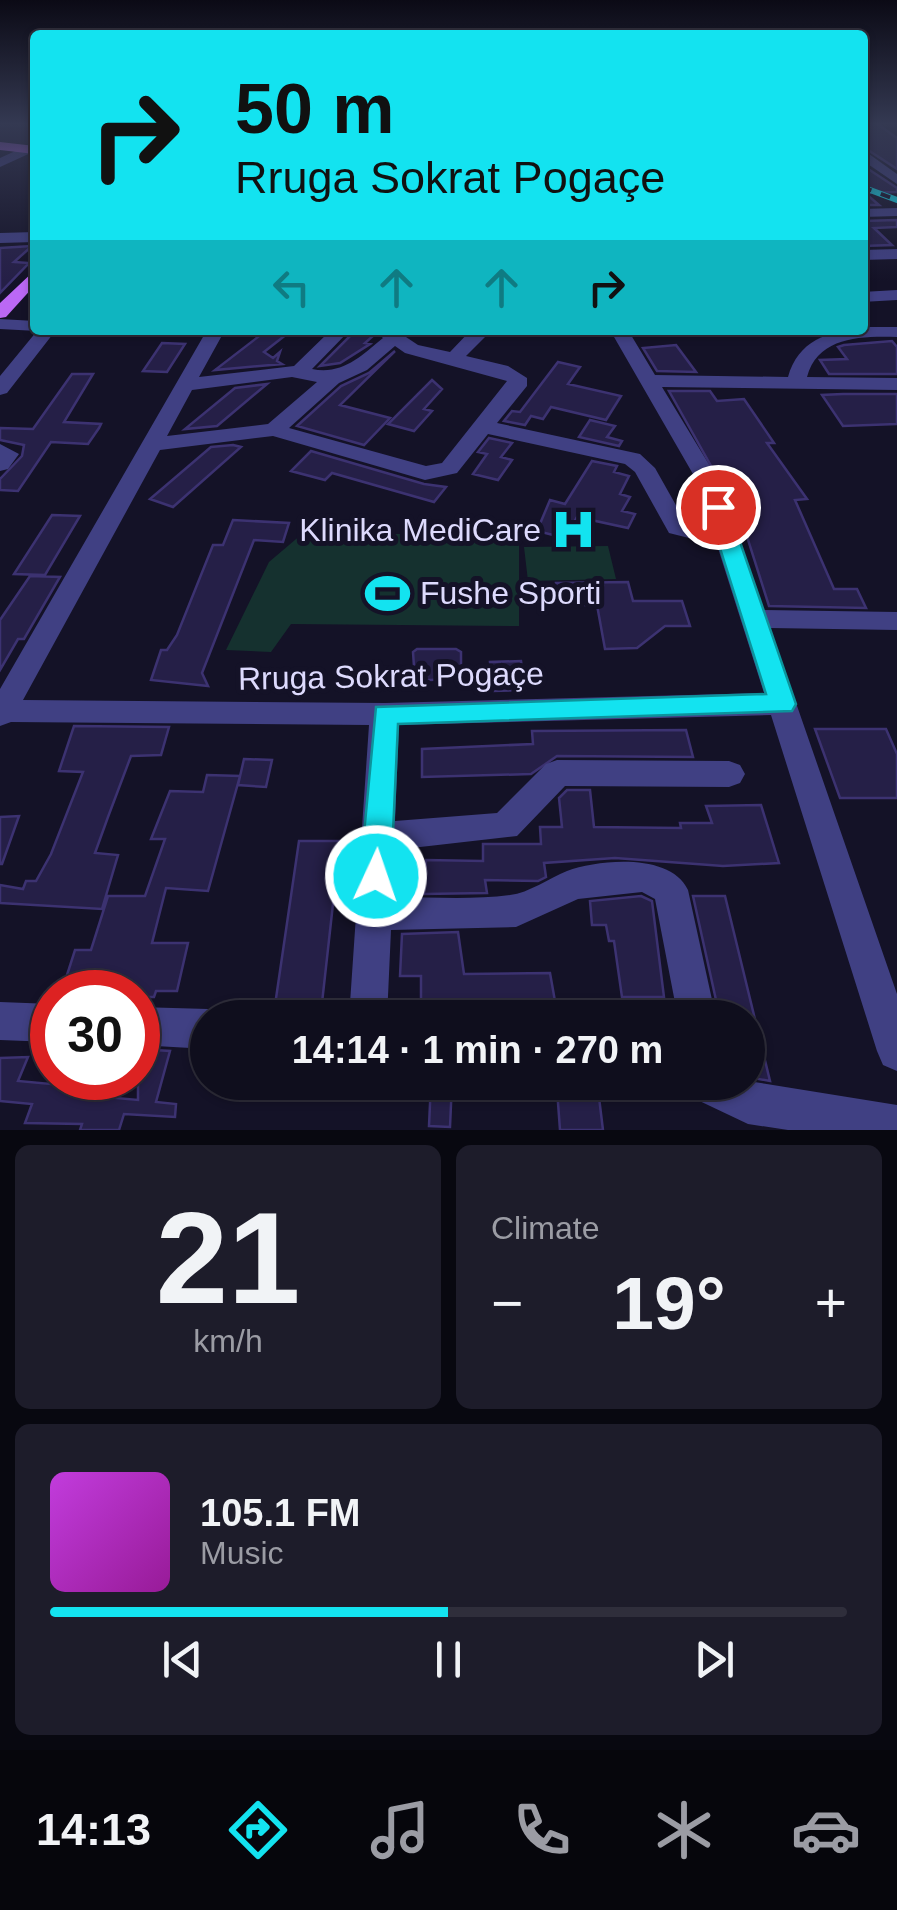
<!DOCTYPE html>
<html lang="en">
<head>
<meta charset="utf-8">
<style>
	:root { --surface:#0f0e1d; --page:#1d1c2a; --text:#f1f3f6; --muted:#9b9ca4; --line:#2f2e3b; --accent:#13e3f0 }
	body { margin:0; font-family:Helvetica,sans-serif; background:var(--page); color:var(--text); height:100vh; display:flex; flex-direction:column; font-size:38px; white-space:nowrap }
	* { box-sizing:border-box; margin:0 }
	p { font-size:32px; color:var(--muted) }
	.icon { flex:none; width:55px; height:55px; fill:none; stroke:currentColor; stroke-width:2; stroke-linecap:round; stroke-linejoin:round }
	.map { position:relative; height:1130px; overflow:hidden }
	.side { display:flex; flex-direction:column; gap:15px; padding:15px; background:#080810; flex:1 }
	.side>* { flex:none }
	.guide { position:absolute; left:30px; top:30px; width:838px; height:305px; border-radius:10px; box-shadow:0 2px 8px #0004,0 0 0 2px var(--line); background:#13e3f0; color:#111; overflow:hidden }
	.speed { position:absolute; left:30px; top:970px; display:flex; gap:20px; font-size:50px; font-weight:700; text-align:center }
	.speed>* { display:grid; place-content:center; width:130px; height:130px; border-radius:50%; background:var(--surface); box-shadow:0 2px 8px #0004,0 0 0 2px var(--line); line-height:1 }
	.speed .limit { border:15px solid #d22; background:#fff; color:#111 }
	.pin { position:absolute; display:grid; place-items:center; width:85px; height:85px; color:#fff; margin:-42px; border:5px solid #fff; border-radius:50%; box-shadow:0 2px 10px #0007 }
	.me { position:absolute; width:110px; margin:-55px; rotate:3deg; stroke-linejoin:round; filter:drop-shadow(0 0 8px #0008) }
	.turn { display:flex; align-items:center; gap:35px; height:210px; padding:0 40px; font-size:45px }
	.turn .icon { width:130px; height:130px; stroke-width:2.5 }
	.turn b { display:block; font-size:70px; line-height:85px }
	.lanes { display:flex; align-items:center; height:95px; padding:0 40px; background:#0003; justify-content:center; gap:50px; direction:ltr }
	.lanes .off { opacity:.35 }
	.big { font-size:75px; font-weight:800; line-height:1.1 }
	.side .card { flex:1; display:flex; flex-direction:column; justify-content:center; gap:15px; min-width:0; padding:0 35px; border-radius:15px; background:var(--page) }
	.side .dial { align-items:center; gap:0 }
	.dial b { font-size:130px; line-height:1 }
	.song { display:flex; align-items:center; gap:30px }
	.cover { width:120px; height:120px; border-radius:15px; background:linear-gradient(135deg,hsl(290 70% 55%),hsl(300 70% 35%)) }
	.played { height:10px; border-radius:5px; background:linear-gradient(90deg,var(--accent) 50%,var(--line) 50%) }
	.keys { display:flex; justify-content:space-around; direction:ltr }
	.heat { display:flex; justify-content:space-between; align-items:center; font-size:55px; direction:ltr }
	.side .tiles { flex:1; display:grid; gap:15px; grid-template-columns:1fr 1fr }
	.card:last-child { grid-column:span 2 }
	.trip { position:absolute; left:190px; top:1000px; width:575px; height:100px; border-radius:50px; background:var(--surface); box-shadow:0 2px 8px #0004,0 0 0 2px var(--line); font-weight:800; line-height:100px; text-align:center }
	.dock { display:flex; height:160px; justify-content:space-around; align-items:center; background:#06060c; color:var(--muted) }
	.dock .icon { width:70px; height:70px }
	.dock .selected { color:var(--accent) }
	.dock b { font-size:45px; color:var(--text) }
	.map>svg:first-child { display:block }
	.green { fill:#15312f }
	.building { fill:#251f47; stroke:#3c3271; stroke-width:2.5 }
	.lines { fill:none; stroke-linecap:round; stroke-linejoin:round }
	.minor { fill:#404083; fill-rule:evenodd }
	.major { fill:#bb68f5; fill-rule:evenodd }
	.rail-casing { stroke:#13e3f0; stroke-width:6 }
	.rail { stroke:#141227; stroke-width:4; stroke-dasharray:10; stroke-linecap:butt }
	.route { fill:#13e3f0; stroke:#0c949c; stroke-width:2.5 }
	.labels { text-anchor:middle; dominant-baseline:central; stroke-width:10; stroke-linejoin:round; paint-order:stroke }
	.poi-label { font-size:32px; fill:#dddafd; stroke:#141227; text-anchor:end }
	.street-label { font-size:32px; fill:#dddafd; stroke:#141227 }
</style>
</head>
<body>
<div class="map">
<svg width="897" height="1130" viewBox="0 0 897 1130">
	<rect width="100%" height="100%" fill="#141227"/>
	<path class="green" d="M302,534H461L519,543V626L291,624L271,652L226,650L269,562Z
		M608,546L616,579L528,581L524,547Z"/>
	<path class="building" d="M862,123H876L897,138V169L862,146Z
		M862,165L897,188V192L865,193L879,205H862Z
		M897,220V227L874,228L892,245L862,246V221Z
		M32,246L14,262L29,263L0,293V248Z
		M267,330H292L264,352L273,358L280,352L277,361L282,364L215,370Z
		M356,330H369L374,335L365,343L370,344L340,363L320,366Z
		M892,341L897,347V374H829L820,360L847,359L838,347L844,345Z
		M162,343L185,344L167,372L143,371Z
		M676,345L696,372L657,371L643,348Z
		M395,351L340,405L390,418L364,445L297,426L341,386L369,373Z
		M558,362L580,367L568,384L621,396L606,420L551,407L543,419L531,416L525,425L504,421L512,411L520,412Z
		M72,374H93L64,422L101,424L99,428L88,444L51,442L18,491L0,490V479L22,456L24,445L0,440V428L33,429Z
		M432,380L442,389L424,409L432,411L414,431L388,424Z
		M267,384L217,426L185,429L235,388Z
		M669,391H710L717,401L744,399L774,443H767L807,499L795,500L834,589H857L866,608L769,606L737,505H733Z
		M843,394H897V424L843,426L822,395Z
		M590,420L615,426L607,437L622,441L619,446L579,437Z
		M489,438L512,443L501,457L512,460L498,480L473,474L487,454L478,452Z
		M233,445L241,447L173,507L150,499L211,447Z
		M311,451L424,484L446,487L434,502L332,473L325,480L291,471Z
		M592,461L617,466L614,472L629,476L620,494L630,497L622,511L635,514L628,528L577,517L565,538L537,531L550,500L565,504Z
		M52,515L80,516L45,575L14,574Z
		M233,520L289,523L283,542L254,540L202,673L208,686L151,680L161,650H167L177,635L213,545H223Z
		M30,576L60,577L24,639H18L0,670V620Z
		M628,582L633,601H682L690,626H665L637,648L605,649L597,605H559L556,583Z
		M417,649H456L461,652V678L415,681L413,652Z
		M521,661L525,690L493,691L490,662Z
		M74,726L169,727L161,755L131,756L108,817L95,853L118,855L102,909L0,903V885L23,889L26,881H36L51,854L83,772L59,771Z
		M815,729H886L897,754V798H840Z
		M686,730L693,757L557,756L531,774L422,777V749L533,744L532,731Z
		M244,759L272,760L266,787L238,785Z
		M207,775L240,776L208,891L166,888L152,943H188L177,991H156L154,997H138V992L69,991L74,976L67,975L75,950H91L108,896H145L165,839H151L170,791L203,792Z
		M567,790H590L594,827L681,828L680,823H712L706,806L761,805L779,863L723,866L615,858L544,863L546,877L538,881L485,880L487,893L424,894L426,860L483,861V844H541L540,827H562L559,798Z
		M19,816L2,864H0V817Z
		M299,841H340L321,1012H274Z
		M641,896L652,901L664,997H622L614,941H609L606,925H592L590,901Z
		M693,896H725L770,1081L748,1077V1018H720Z
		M458,932L464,974L550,973L558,1018H421V976H400L402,934Z
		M138,1049L170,1051L156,1102L176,1104L175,1117L124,1114L119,1130H80L82,1124L25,1123L32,1104L0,1101V1058L28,1057L18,1081L73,1086L70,1094L138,1100Z
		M431,1082H452L450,1127L429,1126Z
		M557,1089H598L603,1130H560Z"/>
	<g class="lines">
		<path class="minor" d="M35,142V151L0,167V158Z
			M862,149L897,174V184L862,160Z
			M897,208V216L862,217V209Z
			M35,232V242L0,243V233Z
			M897,249V259L862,260V250Z
			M897,290V300L862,302V292Z
			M0,319L35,321V330H56L7,393L0,395V376L37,331L0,329Z
			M862,327H897V337C862,336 818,336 807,377L897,378V390L662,387L719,481L764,610L897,612V630L770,628L897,994V1071L883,1065L877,1051L771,715L399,725L395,821L497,813L546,764L557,760L729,761L740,765L745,774L740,783L729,787L565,786L517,836L394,850L392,897C431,897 472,900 510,895C529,893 549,878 567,871C600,859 671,853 688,890L716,1018H678L655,899L642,892L578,899L516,927L391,930L387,1018H349L369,725L11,722L0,726V689L207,330H225L199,377L294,366L331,330H350L312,369C342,375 360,357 383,338L373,330H413L406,337L418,345L450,352L471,330H492L466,356L508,366L527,378V386L497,423L640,454L655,468L686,523L712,529L697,481L610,330H628L655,375L788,377C798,341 828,330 862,330ZM395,346L405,353L507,381L442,463L426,466L289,428L339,383L367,370ZM292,377L317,382L268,424L167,436L192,390ZM488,434L625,464L635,472L669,533L717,545L764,693L385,703L23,700L160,450L273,436L425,480L457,473Z
			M0,444L19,454L8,469L0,471Z
			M0,1002L52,1004V1042L0,1040Z
			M138,1007L208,1009L223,1018H208V1049L138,1045Z
			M683,1082L748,1081L897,1105V1130H788L748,1124L689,1096Z"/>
		<path class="major" d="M0,142L35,146V154L0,150Z
			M35,270V285L6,317L0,318V303Z"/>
		<defs>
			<path id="rail" d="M862,187L897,200"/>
		</defs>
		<use href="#rail" class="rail-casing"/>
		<use href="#rail" class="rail"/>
	</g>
	<linearGradient id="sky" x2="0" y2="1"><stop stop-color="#0b0a15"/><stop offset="0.44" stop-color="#343952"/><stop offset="1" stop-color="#343952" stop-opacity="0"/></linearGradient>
	<rect width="897" height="281" fill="url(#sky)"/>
	<path class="route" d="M718,501L728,507L796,704L792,711L398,724L391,876L387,885L376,889L365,885L360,876L376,707L766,694L707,507Z"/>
	<defs>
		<symbol id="hospital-bare" viewBox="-9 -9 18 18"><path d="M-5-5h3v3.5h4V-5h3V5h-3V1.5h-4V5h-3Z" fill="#13e3f0" stroke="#141227" stroke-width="2.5" paint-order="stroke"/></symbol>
		<symbol id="stadium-bare" viewBox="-9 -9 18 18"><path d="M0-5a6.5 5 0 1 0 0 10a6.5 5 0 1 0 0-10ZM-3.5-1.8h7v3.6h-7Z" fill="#13e3f0" stroke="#141227" stroke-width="2.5" paint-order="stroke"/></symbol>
	</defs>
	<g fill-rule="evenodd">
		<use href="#hospital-bare" x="542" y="498" width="63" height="63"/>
		<use href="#stadium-bare" x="356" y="562" width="63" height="63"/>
	</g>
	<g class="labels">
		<g class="poi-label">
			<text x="541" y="530">Klinika MediCare</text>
			<text x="420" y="593" text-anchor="start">Fushe Sporti</text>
		</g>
		<g class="street-label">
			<text transform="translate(391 676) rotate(-1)">Rruga Sokrat Pogaçe</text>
		</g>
	</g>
</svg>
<div class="speed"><div class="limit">30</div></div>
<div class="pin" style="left:718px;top:507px;background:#d93025"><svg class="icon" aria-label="arrive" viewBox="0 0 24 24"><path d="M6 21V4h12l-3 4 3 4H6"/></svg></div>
<svg class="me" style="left:376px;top:876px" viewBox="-20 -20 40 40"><circle r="17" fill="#13e3f0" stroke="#fff" stroke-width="3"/><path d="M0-11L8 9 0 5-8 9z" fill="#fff"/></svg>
<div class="trip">14:14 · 1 min · 270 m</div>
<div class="guide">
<div class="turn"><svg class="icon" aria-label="right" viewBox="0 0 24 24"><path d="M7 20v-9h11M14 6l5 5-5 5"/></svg><div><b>50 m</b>Rruga Sokrat Pogaçe</div></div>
<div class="lanes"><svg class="icon off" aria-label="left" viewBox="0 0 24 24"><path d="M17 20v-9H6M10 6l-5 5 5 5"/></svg><svg class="icon off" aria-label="ahead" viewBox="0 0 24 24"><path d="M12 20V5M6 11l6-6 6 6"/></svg><svg class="icon off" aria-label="ahead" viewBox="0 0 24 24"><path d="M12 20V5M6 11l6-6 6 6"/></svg><svg class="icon" aria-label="right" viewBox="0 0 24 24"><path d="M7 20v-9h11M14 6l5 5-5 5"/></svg></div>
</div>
</div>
<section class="side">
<div class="tiles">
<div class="card dial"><b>21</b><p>km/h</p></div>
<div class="card"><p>Climate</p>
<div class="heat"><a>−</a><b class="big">19°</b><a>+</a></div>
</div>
<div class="card">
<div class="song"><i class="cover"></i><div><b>105.1 FM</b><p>Music</p></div></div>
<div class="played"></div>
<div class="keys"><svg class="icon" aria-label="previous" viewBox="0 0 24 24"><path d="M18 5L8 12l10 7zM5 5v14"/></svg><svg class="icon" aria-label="pause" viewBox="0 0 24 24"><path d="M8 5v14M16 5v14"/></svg><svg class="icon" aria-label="next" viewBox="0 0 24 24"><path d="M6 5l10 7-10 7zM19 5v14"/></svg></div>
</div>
</div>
</section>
<nav class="dock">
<b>14:13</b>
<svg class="icon selected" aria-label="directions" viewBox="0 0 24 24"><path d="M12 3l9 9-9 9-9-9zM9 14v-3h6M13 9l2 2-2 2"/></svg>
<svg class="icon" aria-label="music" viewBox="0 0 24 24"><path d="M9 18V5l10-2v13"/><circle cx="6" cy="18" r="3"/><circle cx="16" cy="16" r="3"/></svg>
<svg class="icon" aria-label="phone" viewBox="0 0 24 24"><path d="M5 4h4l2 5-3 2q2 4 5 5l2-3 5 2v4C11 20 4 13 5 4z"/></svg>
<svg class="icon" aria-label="climate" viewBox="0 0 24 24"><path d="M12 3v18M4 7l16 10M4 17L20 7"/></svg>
<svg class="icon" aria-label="car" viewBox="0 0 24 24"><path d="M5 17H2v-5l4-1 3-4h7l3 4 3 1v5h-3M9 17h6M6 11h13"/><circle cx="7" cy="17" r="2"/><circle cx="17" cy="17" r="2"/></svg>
</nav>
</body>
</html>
